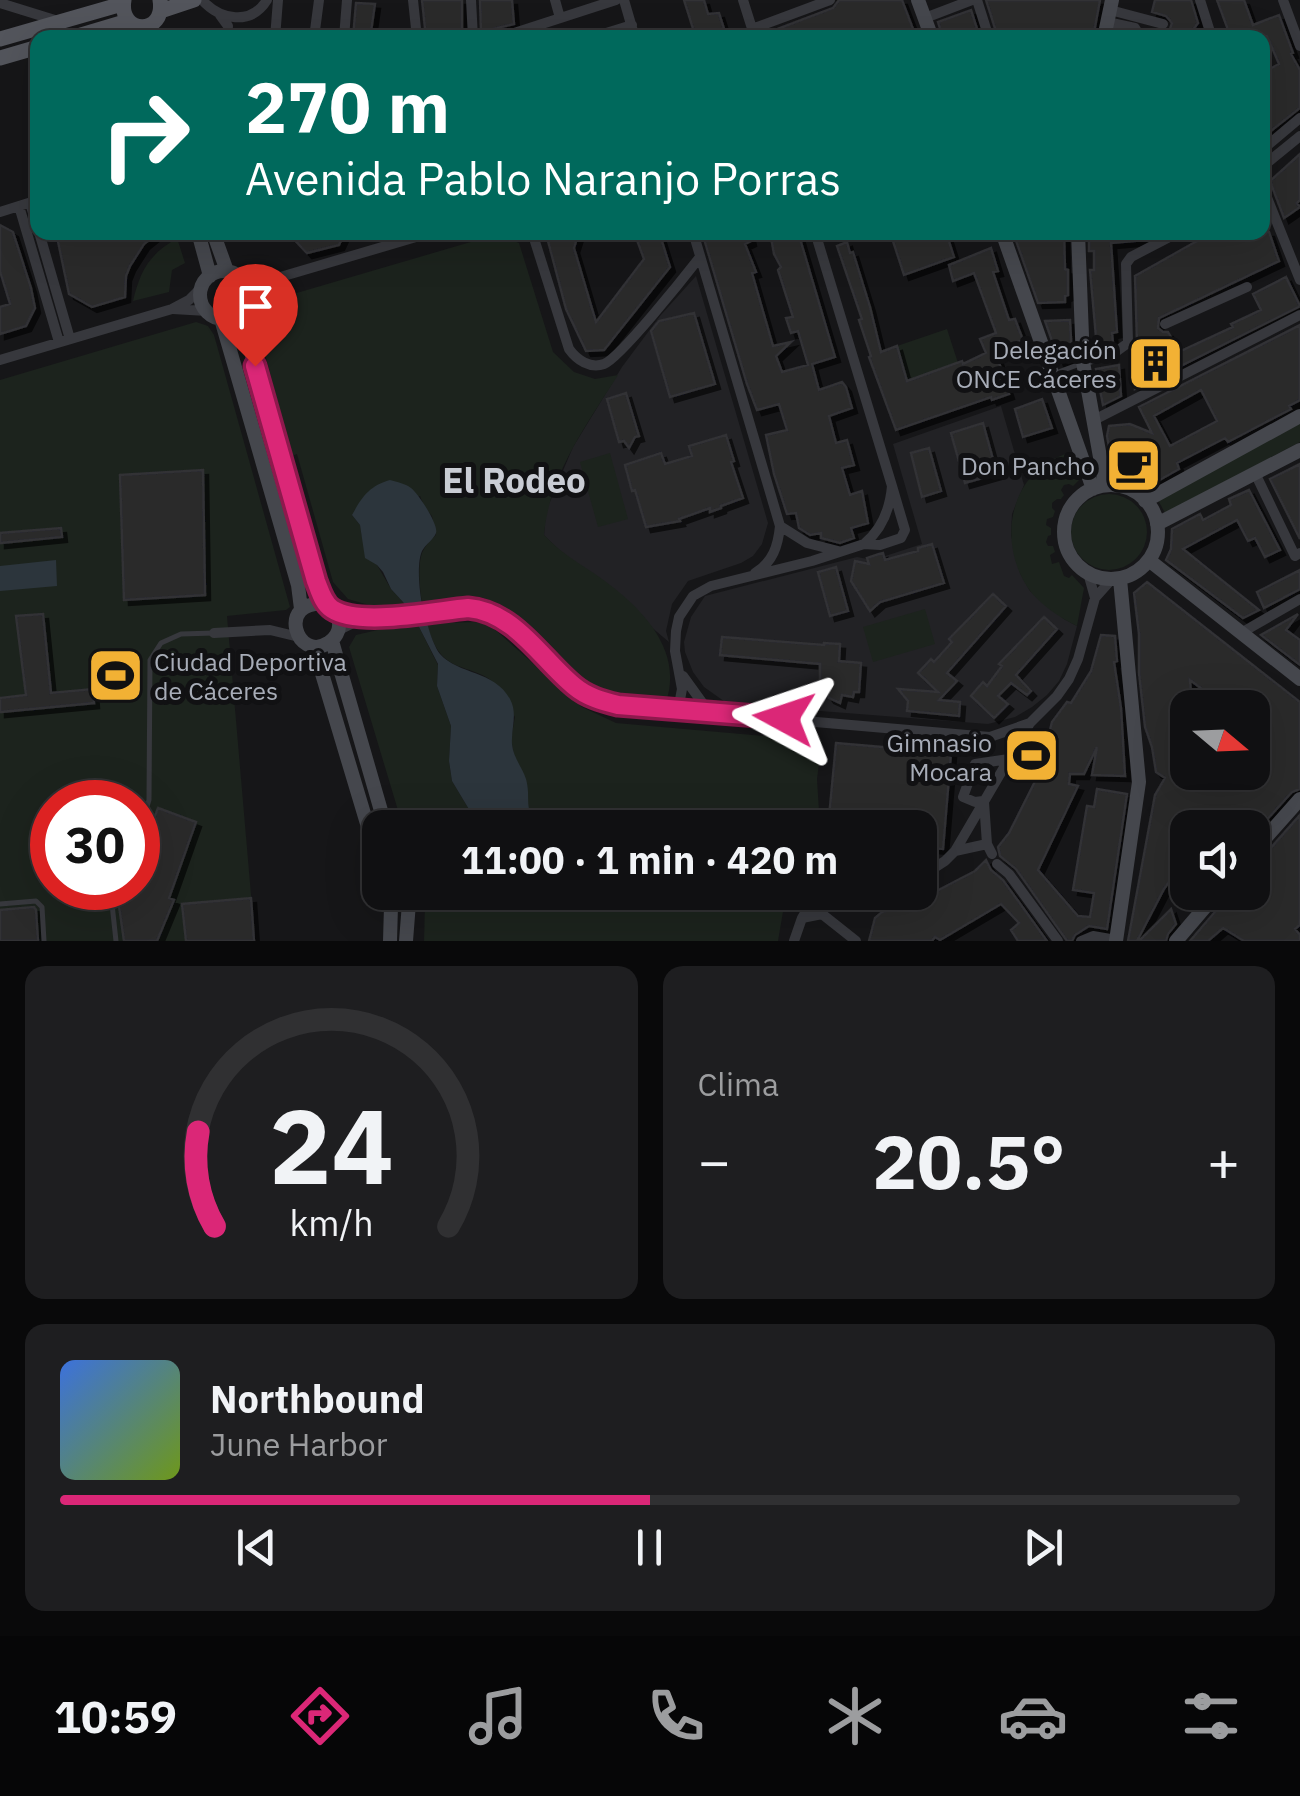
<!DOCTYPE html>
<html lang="es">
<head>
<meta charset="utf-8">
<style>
	:root { --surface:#101012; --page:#1e1e20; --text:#f1f3f6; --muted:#9c9d9f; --line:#303032; --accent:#db2777 }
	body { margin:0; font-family:"IBM Plex Sans",sans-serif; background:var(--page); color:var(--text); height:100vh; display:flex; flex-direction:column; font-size:38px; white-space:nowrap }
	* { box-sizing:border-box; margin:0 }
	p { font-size:32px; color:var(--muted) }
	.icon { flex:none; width:55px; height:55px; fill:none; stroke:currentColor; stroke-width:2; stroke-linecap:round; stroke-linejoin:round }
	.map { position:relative; height:941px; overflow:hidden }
	.panel { display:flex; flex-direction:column; gap:25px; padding:25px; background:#09090a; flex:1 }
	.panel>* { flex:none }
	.hud { position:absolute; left:30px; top:30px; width:1240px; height:210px; border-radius:20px; box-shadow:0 10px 40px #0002,0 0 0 2px var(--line); background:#00695c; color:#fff; overflow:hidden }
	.needle { width:65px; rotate:109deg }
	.buttons { position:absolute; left:1170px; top:690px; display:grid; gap:20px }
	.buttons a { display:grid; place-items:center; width:100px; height:100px; border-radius:20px; background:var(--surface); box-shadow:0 10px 40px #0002,0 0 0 2px var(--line); font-size:50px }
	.speed { position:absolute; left:30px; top:780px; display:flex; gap:20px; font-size:50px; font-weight:700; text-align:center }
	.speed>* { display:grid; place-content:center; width:130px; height:130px; border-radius:50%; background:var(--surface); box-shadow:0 10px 40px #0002,0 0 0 2px var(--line); line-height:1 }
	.speed .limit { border:15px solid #d22; background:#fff; color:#111 }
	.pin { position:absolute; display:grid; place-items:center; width:85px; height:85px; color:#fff; margin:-102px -42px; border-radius:50% 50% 50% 0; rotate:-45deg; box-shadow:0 0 10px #0007 }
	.pin .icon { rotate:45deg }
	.me { position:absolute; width:110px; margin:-55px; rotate:275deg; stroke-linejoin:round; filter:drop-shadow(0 0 8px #0008) }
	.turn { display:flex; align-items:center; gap:35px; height:210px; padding:0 50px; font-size:45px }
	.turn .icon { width:130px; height:130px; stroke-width:2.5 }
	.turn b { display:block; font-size:70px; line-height:85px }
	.big { font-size:75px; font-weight:800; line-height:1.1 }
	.panel .card { flex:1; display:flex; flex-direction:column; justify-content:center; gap:15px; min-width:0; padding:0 35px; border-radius:20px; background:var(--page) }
	.panel .dial { align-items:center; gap:0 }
	.dial svg { height:260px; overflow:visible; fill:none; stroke:var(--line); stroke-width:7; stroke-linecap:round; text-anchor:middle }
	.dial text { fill:var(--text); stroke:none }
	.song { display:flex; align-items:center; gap:30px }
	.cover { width:120px; height:120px; border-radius:15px; background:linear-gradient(135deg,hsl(220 70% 55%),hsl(80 70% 35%)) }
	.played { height:10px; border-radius:5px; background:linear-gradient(90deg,var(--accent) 50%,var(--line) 50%) }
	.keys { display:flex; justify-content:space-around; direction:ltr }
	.heat { display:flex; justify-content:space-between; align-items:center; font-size:55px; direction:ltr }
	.panel .tiles { flex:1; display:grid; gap:25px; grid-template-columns:1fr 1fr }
	.card:last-child { grid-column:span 2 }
	.trip { position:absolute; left:362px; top:810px; width:575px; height:100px; border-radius:20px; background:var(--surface); box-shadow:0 10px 40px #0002,0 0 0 2px var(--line); font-weight:800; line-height:100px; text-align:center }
	.dock { display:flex; height:160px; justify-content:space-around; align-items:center; background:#060607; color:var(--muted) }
	.dock .icon { width:70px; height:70px }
	.dock .current { color:var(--accent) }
	.dock b { font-size:45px; color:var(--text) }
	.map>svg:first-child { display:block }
	.built { fill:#222225 }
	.green { fill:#1c231d; fill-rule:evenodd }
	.water { fill:#2c353c }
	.building { fill:#29292c; stroke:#303034; stroke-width:2.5; fill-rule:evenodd; filter:url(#shadow) }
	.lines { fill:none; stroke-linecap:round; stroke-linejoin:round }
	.lane { stroke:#37383d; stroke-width:5 }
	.street { stroke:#37383d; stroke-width:10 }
	.secondary { stroke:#45474d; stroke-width:14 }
	.primary { stroke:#53555c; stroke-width:15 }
	.route-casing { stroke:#8e194d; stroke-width:25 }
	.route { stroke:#db2777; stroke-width:18 }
	.labels { text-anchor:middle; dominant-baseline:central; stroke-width:10; stroke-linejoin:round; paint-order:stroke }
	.poi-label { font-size:25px; fill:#a8adb8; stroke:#111113; text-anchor:end }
	.district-label { font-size:35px; font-weight:bold; fill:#c9ccd4; stroke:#111113 }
</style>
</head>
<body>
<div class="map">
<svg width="1300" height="941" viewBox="0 0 1300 941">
	<defs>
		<filter id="shadow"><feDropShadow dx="5" dy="5" stdDeviation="0" flood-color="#0009"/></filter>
	</defs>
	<rect width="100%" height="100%" fill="#161618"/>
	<path class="built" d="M696,276L768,523L762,544L753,556L741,563L688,581L672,604L666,631L669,642L556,547L544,535L546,511L573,447L622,367L660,316Z
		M1001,406L1024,485L1012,514L1011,535L1020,573L1030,591L1064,619L1077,626L1067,664L1059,681L1047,695L1032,707L1015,717L988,724L728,704L704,687L693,672L685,652L684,642L691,617L705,596L857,557L873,560L922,544L893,444Z"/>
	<path class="green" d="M498,234L519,243L553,352L574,372L595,379L618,375C587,424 549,475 544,535C564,557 591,569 614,588C649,616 682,655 666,702C646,700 623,698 604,690C556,671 527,600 471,596C461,596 449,600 439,601L442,623L477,622L491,626L582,707L616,723L822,741L817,779L820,827H529L535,822L528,812L527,784L514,755L511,739L515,717C508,706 499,685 488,678C474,669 451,668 440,653C425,634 414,576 422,553C425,546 430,540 436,535L432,516L425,508L420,496L352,515L360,525L362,536L377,565L391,589L403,602L418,625L438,665L437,686L451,726L449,761L452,781L470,811L471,827H403L349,647L356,635L395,626L394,609L369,605L348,599L333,582L297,454L292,456L260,335L263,334L260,324L266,305L283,297Z
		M174,240L178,241L185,263L172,270L169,292L133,301C140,272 148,256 174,240Z
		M196,322L208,326L214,335L290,607L286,610L227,616L255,941H0V380ZM52,802H138V888H52Z
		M947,329L958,363L907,381L897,346Z
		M1300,420V442L1165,513L1158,500Z
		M610,453L628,519L598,527L580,462Z
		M1069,453L1079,480L1073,486L1069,484L1064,485L1061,490L1064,495L1061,499H1057L1052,503V508L1055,511L1053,517L1047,519L1046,525L1051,528V535L1048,536L1046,542L1048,546H1053L1055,552L1050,555L1052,564L1059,562L1064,576L1069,578L1072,575L1084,588L1077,626C1059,617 1040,605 1028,588C996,540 1010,470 1069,453Z
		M1071 532a38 38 0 1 1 76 0a38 38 0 1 1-76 0Z
		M925,609L935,644L873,662L863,627Z
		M422,893V892L796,893L785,900L778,941H424L425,905Z"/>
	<path class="water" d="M390,480C397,482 406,484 411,488C418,493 439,525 436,533C434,539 426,544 422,551C415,567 421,610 428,626C430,634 435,648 440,654C459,675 494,670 510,699C518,714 511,728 512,744C513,757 522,767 526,779C531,797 524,806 535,823L529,827H471L470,811L452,781L449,761L451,726L437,686L438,664L418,625L403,602L391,589L383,572L377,565L365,558L360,525L352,515C362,497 369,486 390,480Z
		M56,560L57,586L0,591V566Z"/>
	<path class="building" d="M422,0H462V38H426Z
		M480,0H512L514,24L481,32Z
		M684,0H704L708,14L719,13L727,38H696Z
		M839,0H902L913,29L888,38H765L764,34L833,8Z
		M986,0H1100L1093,38H998Z
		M1155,0H1191L1198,23L1187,38H1161L1162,33L1170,29L1172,23L1166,16L1152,12Z
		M1217,0H1244L1253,25L1279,15L1293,53L1291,54L1300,70V108L1262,138V73L1279,64L1267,36L1231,38Z
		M356,3L375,4L370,38H353Z
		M971,10L980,38H943L938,22Z
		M1300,154V200L1297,203L1300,207L1284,218L1270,181Z
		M0,225L13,232L31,288L35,308L26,326L0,334V307L10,304L0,271Z
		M56,232H159L144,244L130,266L126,276L125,297L92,307L69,294Z
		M287,232H345L339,245L307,253Z
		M552,232H579L574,248L596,322L644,259L634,232H659L670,267L604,350L586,351L566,309L548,241Z
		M702,232H749L751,241L745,244L756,272L752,273L773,346L791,342L776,356L782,372L808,365L798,331L791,333L786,318L793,317L778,270L781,267L774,254L770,232H798L835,357L812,364L819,390L842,382L846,387L852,408L829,416L836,443L847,440L854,465L842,468L850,495L862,491L868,523L851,528L854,538L840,543L821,538V533L810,535L799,528L796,513L787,514L774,474L766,435L787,430L779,404L757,410L747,384Z
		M890,232H946L954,257L904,275Z
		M1013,232H1064L1065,269L1068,270V295L1065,296V302L1038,303Z
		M1089,232H1150V237L1145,240L1111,243L1117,332L1112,333L1113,343L1097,348L1090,270H1094V251H1089Z
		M1213,232H1269L1279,261L1159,318L1158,328L1163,332H1168L1179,352L1233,327L1231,324L1261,310L1253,294L1286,277L1300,306L1135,389V362L1167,356L1166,347L1135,348L1137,343L1135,276Z
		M847,242L850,253L853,252L870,307L881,352L897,346L907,381L962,361L963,364L986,353L980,339L996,333L974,273L953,281L949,265L991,248L998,271L993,272L1009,320L1015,319L1023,340L995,350L1009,394L992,400L991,397L896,430L869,357L871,356L859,320L862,319L837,246Z
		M694,313L715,384L670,397L651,331L659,321Z
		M1070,320L1072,358L1059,361L1045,321Z
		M1300,325V400L1289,406L1291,409L1228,442L1225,438L1177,463L1179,469L1149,486L1114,474L1107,436L1109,426L1130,424L1152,433L1139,407ZM1201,390L1217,421L1170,446L1154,416Z
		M1119,365L1121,396L1103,405L1096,369Z
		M626,393L639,436L635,437L629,448L624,441L619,442L607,399Z
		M1042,399L1052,428L1023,437L1015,409Z
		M983,423L997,474L965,483L951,433Z
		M726,435L734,461L731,462L743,498L721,506V508L710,512V508L679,519L680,521L646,527L635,490L632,491L625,465L661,453L665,464L692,456L689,446Z
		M929,448L941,491L922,497L911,453Z
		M1300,464V539L1270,479Z
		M203,470L205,595L124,600L120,475Z
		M1249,490L1280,550L1265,557L1255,538L1248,541L1237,520L1183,549L1259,610L1243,618L1166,560L1171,549L1172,529L1200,514L1203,520L1231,505L1229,499Z
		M61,528L62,537L0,543V533Z
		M932,544L944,583L880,602L870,611L851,581L855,561L869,564L867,558L879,554L883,553L885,560L918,551V548Z
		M836,567L848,611L830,616L818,572Z
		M1300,570V589L1264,608L1257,592Z
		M1147,582L1300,702V789L1292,792L1252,836V828H1188V855L1164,889L1137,941H1128L1155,795L1165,778L1156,772L1152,747L1145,727L1139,673V634L1134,593ZM1190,680L1227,708H1252V772H1188V738L1178,732L1182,729L1180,725L1188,723V708H1192Z
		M993,594L1006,606L947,673L957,681L939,700L960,702L959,716L907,711L908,701L898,689L938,692L918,673L931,659L934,662L952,642L949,639Z
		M43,614L51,693L93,689L94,703L0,712V698L26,695L16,616Z
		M1298,614L1286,630L1300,640V665L1261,635Z
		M1044,617L1057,629L1016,675L1031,691L1027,695L1011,683L998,696L1008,704L994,718L971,696L983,682L987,686L1002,666L999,664Z
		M1101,635L1115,636L1117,661L1114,662L1121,708L1125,776L1092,775L1097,747L1084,774H1070L1069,784L1078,786L1038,870L1078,916L1090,917L1094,893L1073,890L1087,806L1094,807L1097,789L1127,794L1107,929L1089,926L1075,935L1072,941H1067L1016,869L1000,856L998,847L1009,833L1057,738H1048L1052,722L1067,702L1071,703L1091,671Z
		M722,637L824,645V643L840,644L839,661L861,663L859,692H854L853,697L842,695L840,703L829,698L820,685V664L720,655Z
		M836,743L951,753L943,849L920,847V828H828Z
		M158,808L196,822L169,898L174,900L157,941H124L119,906L128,888H138V873L142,862L138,860Z
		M1300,815V925L1295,929L1300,935V941H1244L1223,928L1208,941H1190L1226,899L1228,892H1252V863L1260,860Z
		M986,860L991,870L1003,880L1047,941H1018L1011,930L1019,923L1001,904L940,940L935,937L932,941H869L875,918L882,912L891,909L900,910L975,871Z
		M251,898L254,941H186L182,904Z
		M34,907L36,910L38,941H0V910Z
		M1171,909L1176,924L1168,934L1166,941H1139Z"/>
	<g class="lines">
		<path class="lane" d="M1053,374L1080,364
			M138,835L149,800L150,660L161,643L181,634L214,633
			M0,904L36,901L42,907L44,941
			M116,941L112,904L118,888"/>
		<path class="street" d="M202,0C220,20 251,26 267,0
			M413,0L417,38
			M471,0L473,38
			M555,0L560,18
			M624,0L635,38
			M743,0L755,38
			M977,0L989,38
			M1200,0L1212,38
			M1283,0L1300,46
			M0,3L58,21
			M1110,10L1163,24
			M220,15L228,26L227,38
			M925,18L972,0
			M1107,22L1135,28L1141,38
			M752,29L830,0
			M275,38L278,0
			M314,38L319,0
			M344,38L347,0
			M499,38L616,0
			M590,38L632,25
			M915,38L930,32
			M1262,150L1300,118
			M1262,167L1300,136
			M1262,185L1300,280
			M30,203L38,229
			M19,206L59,342
			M0,212L38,200
			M39,232L70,339
			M532,232L569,349C577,360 590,369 604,364C620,358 686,275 700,257
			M693,232L780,526C778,546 773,562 755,573
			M815,232L892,486C890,509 883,528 865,543
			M241,278H277L433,232
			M247,300L261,287L274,279
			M173,309L207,311
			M1165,324L1247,287
			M0,360L172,309L189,300L201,288
			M1083,362L1117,351L1128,343L1126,264L1131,257L1179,232
			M1092,421L1300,315
			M1255,473L1295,556L1300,553
			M780,526L807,543L838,551
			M1088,573L1095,598
			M339,630L361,619L469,608C515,611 541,660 574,686C587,696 602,700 618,705L990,737L1030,723L1057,696L1069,679L1078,659L1095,598L1112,579
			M214,633L270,630L299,637
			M1241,633L1300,599
			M683,676L709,712
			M678,710L682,689L675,651L676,631L679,617L693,596L711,586L812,561L864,544L880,545L901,538L905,530L892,486
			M983,801L975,802L963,797L975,764L1009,759
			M984,802L987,844
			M955,851L987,844L992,854
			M997,864L1009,874L1058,941
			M920,877L945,861L955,851L1030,723
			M802,918L822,914L856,941
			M794,941L802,918L812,901L824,897L872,892
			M1081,941L1093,936L1116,940"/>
		<path class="secondary" d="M918,0L932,38
			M1104,38L1112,0
			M198,232L210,276
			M213,232L227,271
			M1002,232L1093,489
			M1078,232L1083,362L1105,485
			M200 295a24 24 0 1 1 48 0a24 24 0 1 1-48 0Z
			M242,310V319L246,334L315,581C319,588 321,597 326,603C331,611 338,613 339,623C340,631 335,639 328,643C297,663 275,599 326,604
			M221,319L298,585L301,609
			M1064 532a47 47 0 1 1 94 0a47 47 0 1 1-94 0Z
			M1145,501L1300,416
			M1157,524L1300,450
			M1150,561L1300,679
			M332,641L386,828
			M314,647L380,867
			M1252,853L1300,799
			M387,892L391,906L390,941
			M406,892L409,903L406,941
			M1116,941L1139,782L1120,579
			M1176,941L1218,892"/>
		<path class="primary" d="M124,0C118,35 166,36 160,0
			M161,11L194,0
			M71,38L128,21
			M0,39L122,4
			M0,58L38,47"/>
	</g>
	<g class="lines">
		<defs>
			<path id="route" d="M255,366L316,581C320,591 323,603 332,609C359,627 435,611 468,608C515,612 541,659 574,686C587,697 602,701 618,705L784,718"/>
		</defs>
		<use href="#route" class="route-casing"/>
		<use href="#route" class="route"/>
	</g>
	<defs>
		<symbol id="building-square" viewBox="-11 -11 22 22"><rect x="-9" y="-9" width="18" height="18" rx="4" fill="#f2b134" stroke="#111113"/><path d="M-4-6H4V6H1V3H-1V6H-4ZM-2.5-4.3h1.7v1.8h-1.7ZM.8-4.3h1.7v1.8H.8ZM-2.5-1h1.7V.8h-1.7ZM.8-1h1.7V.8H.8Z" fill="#111"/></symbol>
		<symbol id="cafe-square" viewBox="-11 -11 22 22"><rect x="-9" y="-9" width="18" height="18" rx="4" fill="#f2b134" stroke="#111113"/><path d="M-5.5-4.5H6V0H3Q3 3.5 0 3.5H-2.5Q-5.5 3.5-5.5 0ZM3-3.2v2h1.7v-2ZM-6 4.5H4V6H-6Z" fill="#111"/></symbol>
		<symbol id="stadium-square" viewBox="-11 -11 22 22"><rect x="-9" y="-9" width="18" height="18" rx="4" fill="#f2b134" stroke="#111113"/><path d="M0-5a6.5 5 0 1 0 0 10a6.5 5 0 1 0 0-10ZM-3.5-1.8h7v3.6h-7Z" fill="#111"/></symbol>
	</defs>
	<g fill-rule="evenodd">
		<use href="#building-square" x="1124" y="332" width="63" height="63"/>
		<use href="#cafe-square" x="1102" y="434" width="63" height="63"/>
		<use href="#stadium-square" x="84" y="644" width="63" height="63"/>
		<use href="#stadium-square" x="1000" y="724" width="63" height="63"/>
	</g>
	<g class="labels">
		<g class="poi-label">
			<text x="1117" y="349">Delegación<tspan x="1117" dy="29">ONCE Cáceres</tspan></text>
			<text x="1095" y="465">Don Pancho</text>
			<text x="154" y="661" text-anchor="start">Ciudad Deportiva<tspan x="154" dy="29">de Cáceres</tspan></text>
			<text x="992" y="742">Gimnasio<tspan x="992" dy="29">Mocara</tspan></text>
		</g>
		<g class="district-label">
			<text x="514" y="480">El Rodeo</text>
		</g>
	</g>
</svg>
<div class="buttons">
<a><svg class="needle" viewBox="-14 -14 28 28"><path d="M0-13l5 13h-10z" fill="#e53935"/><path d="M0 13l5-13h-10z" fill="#9c9d9f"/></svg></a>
<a><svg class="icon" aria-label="sound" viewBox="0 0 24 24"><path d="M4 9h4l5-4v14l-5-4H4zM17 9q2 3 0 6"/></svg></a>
</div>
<div class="speed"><div class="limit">30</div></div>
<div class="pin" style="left:255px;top:366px;background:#d93025"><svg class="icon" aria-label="arrive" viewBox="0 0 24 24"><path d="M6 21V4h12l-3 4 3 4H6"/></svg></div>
<svg class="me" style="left:784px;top:718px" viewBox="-20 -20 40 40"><path d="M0-17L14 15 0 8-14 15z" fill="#db2777" stroke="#fff" stroke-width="4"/></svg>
<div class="trip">11:00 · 1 min · 420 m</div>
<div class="hud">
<div class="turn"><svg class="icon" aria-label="right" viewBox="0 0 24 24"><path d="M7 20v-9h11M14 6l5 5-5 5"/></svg><div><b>270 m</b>Avenida Pablo Naranjo Porras</div></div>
</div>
</div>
<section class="panel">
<div class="tiles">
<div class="card dial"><svg viewBox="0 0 100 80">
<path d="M14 69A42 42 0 1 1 86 69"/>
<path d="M14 69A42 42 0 0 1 9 40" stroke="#db2777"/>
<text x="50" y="56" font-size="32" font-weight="700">24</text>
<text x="50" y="72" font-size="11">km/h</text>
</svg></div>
<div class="card"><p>Clima</p>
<div class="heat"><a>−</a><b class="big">20.5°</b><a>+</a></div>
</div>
<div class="card">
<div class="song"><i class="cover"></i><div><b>Northbound</b><p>June Harbor</p></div></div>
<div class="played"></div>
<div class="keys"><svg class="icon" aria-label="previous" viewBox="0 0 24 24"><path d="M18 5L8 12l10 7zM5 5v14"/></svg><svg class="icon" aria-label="pause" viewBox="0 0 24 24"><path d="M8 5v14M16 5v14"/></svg><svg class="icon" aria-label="next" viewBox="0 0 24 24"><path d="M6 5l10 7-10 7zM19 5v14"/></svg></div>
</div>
</div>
</section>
<nav class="dock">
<b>10:59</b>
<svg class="icon current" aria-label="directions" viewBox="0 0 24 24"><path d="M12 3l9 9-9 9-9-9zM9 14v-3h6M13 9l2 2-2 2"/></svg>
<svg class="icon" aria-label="music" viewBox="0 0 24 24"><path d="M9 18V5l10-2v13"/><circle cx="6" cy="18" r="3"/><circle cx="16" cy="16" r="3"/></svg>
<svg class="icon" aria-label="phone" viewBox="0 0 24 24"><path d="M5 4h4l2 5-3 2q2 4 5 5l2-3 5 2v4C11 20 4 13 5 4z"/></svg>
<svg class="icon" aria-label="climate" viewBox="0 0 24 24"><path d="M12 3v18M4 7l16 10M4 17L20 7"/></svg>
<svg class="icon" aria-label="car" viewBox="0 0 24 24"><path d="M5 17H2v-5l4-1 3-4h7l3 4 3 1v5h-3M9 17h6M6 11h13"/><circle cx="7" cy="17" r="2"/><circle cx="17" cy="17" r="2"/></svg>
<svg class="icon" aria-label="filters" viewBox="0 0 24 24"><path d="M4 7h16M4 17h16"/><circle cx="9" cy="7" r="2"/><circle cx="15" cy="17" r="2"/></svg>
</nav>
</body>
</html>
